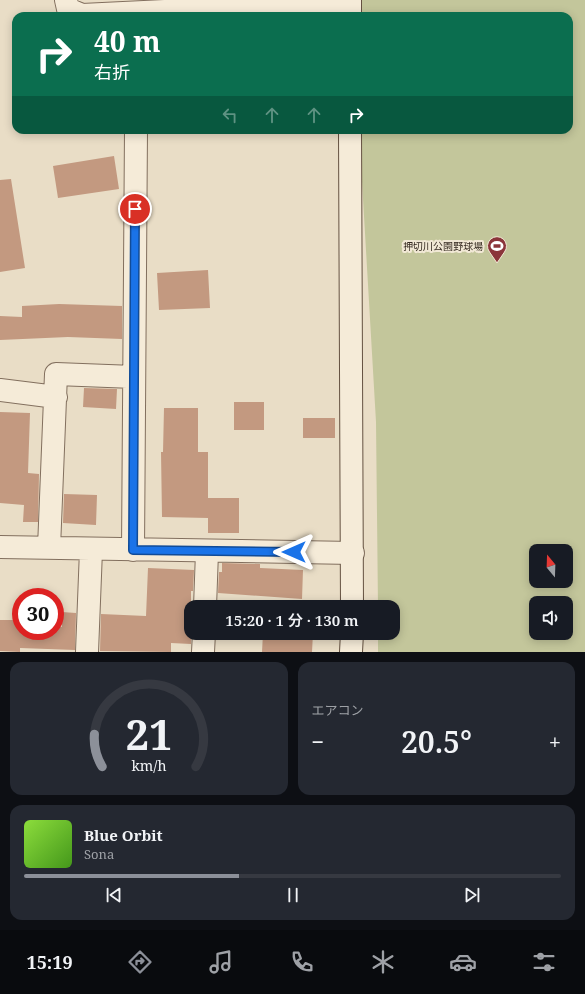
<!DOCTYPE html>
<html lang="ja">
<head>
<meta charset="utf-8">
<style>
	:root { --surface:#171b24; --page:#242831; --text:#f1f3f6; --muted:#9ea1a6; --line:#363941; --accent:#8c9099 }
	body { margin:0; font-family:"Noto Serif","Noto Sans JP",serif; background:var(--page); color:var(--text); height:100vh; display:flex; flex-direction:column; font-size:15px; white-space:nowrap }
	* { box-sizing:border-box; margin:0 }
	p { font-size:13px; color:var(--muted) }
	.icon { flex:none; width:22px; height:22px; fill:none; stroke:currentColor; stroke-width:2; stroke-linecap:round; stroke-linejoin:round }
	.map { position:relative; height:652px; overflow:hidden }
	.side { display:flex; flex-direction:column; gap:10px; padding:10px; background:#0d0f14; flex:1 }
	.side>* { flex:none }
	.banner { position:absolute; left:12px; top:12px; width:561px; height:122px; border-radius:12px; box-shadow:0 2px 10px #0003; background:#0b6e4f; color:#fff; overflow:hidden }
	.needle { width:26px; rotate:341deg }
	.tools { position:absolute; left:529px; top:544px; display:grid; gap:8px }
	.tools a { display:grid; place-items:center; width:44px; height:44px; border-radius:8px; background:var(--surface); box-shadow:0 2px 10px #0003; font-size:20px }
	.speed { position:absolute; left:12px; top:588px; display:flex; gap:8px; font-size:20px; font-weight:700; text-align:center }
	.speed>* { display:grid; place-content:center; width:52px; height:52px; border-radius:50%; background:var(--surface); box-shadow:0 2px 10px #0003; line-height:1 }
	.speed .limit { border:6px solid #d22; background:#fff; color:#111 }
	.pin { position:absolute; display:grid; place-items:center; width:34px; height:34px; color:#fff; margin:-17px; border:2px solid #fff; border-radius:50%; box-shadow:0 1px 4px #0007 }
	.me { position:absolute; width:44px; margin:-22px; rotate:270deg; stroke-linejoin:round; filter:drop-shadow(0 0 3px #0008) }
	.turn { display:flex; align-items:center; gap:14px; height:84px; padding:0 16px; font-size:18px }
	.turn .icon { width:52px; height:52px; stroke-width:2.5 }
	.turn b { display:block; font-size:28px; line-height:34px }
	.lanes { display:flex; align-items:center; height:38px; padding:0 16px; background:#0003; justify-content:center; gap:20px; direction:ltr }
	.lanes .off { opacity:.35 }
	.big { font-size:30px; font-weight:600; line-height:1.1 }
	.side .widget { flex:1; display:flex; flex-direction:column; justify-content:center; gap:6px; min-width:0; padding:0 14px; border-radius:12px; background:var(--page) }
	.side .dial { align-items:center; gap:0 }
	.dial svg { height:104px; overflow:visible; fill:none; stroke:var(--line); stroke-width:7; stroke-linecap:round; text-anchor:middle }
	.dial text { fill:var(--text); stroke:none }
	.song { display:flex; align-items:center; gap:12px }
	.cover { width:48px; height:48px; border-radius:6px; background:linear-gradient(135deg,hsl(90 70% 55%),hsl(100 70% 35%)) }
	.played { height:4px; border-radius:2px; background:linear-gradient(90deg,var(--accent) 40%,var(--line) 40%) }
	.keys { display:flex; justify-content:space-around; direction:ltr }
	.heat { display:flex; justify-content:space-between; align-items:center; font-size:22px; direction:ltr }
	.side .tiles { flex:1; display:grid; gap:10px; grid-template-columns:1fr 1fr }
	.widget:last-child { grid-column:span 2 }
	.trip { position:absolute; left:184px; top:600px; width:216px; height:40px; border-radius:12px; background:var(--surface); box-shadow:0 2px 10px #0003; font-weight:600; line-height:40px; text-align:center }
	.menu { display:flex; height:64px; justify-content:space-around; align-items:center; background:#090b0e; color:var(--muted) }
	.menu .icon { width:28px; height:28px }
	.menu .selected { color:var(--accent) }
	.menu b { font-size:18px; color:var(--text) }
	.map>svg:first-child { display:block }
	.green { fill:#c3c69b; fill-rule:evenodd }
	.building { fill:#c39980 }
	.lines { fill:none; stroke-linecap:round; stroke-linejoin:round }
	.street-casing { stroke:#826f5e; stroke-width:24 }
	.secondary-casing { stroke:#645141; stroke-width:24 }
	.street { stroke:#f5ebd8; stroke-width:22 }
	.secondary { stroke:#f5ebd8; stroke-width:22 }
	.route-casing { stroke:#114b97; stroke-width:10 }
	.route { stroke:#1a73e8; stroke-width:7 }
	.labels { text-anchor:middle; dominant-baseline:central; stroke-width:4; stroke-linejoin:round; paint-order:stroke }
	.poi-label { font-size:10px; fill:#342920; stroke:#f1e8d5; text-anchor:end }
</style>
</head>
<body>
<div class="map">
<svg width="585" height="652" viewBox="0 0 585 652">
	<rect width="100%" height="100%" fill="#e9ddc6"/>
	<path class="green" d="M352,0H585V652H378V633H393V607H378L376,422L359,130H569V16H353ZM536,551H566V581H536ZM536,603H566V633H536Z"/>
	<path class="building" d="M114,156L119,189L58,198L53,166Z
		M11,179L25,268L0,272V180Z
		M208,270L210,308L159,310L157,273Z
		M59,304L122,306V339L68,337L0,340V316L22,317V306Z
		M84,388L117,389L116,409L83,407Z
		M234,402H264V430H234Z
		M164,408H198V452H208V498H239V533H208V518L162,517L161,452H163Z
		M0,412L30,413L28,473L39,474L38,522H23L24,505L0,503Z
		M303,418H335V438H303Z
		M64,494L97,495L96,525L63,523Z
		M222,563L260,564V568L303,570L302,599L218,593L219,572H222Z
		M148,568L194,570L193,591H191V644L171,643V652L100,651L101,614L146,616Z
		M62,612L76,613L75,650L20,648V652L0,651V620H20L21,631H55V626L62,627Z
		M263,633H313L312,652H262Z"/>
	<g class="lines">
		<defs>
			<path id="street" d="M66,0L68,9L82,15L350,2
				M0,390L56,397
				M0,547L353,553
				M49,548L56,374L134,377
				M133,550L136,130
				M205,607L207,552
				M87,652L91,550
				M203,652L204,633"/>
			<path id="secondary" d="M350,0V16
				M350,130L352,607
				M351,652L352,633"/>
		</defs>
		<use href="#street" class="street-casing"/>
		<use href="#secondary" class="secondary-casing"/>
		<use href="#street" class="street"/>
		<use href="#secondary" class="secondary"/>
	</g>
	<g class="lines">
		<defs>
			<path id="route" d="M135,209L133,550L294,552"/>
		</defs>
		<use href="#route" class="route-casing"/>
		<use href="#route" class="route"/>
	</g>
	<defs>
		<symbol id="stadium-pin" viewBox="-11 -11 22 30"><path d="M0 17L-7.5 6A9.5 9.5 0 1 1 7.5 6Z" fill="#8b353a" stroke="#f1e8d5"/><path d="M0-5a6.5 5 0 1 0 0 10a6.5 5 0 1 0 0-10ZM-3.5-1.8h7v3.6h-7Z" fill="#fff"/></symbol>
	</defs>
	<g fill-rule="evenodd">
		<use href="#stadium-pin" x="486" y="235" width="22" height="30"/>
	</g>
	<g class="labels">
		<g class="poi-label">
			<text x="483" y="246">押切川公園野球場</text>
		</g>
	</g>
</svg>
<div class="tools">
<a><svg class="needle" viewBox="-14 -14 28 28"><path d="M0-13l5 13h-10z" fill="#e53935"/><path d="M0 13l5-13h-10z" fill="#9ea1a6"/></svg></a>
<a><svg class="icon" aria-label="sound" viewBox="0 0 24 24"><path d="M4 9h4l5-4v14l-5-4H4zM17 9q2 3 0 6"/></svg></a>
</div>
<div class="speed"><div class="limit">30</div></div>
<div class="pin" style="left:135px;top:209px;background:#d93025"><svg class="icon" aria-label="arrive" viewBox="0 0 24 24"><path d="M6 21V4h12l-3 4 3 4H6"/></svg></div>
<svg class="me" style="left:294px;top:552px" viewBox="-20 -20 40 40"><path d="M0-17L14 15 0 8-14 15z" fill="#1a73e8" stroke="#fff" stroke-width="4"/></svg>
<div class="trip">15:20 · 1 分 · 130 m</div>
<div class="banner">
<div class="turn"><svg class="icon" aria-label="right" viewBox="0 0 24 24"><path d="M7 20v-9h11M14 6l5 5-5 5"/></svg><div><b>40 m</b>右折</div></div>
<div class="lanes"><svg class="icon off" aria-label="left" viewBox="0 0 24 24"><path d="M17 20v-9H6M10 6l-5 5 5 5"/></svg><svg class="icon off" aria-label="ahead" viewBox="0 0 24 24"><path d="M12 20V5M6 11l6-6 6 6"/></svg><svg class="icon off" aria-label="ahead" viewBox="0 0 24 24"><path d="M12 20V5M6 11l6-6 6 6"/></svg><svg class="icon" aria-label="right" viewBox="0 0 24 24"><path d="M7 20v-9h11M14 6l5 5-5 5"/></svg></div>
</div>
</div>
<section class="side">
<div class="tiles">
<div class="widget dial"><svg viewBox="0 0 100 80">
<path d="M14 69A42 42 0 1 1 86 69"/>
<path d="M14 69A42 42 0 0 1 8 44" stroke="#8c9099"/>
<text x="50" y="56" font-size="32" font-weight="700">21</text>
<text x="50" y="72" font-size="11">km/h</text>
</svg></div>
<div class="widget"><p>エアコン</p>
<div class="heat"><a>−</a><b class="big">20.5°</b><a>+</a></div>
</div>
<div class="widget">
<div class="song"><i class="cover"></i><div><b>Blue Orbit</b><p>Sona</p></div></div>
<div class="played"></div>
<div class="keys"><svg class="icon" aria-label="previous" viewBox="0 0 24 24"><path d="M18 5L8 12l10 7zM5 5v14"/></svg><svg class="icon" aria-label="pause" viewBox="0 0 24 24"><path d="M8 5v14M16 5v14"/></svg><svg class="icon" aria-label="next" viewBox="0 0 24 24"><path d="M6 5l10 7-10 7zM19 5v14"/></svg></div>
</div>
</div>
</section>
<nav class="menu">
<b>15:19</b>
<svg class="icon selected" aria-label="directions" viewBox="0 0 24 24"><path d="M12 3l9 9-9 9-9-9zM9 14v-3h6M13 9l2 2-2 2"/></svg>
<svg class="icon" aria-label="music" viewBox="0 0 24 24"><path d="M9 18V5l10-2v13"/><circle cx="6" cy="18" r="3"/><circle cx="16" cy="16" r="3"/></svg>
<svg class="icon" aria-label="phone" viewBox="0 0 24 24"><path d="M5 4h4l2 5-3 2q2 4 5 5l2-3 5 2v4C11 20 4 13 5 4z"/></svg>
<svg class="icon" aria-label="climate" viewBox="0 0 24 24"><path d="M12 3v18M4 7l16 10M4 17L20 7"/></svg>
<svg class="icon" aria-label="car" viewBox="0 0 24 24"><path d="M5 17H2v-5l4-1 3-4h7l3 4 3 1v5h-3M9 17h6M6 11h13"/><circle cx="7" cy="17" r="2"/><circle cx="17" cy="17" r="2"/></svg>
<svg class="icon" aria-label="filters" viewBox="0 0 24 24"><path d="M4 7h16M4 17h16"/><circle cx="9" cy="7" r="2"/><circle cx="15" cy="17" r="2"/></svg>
</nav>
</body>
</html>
